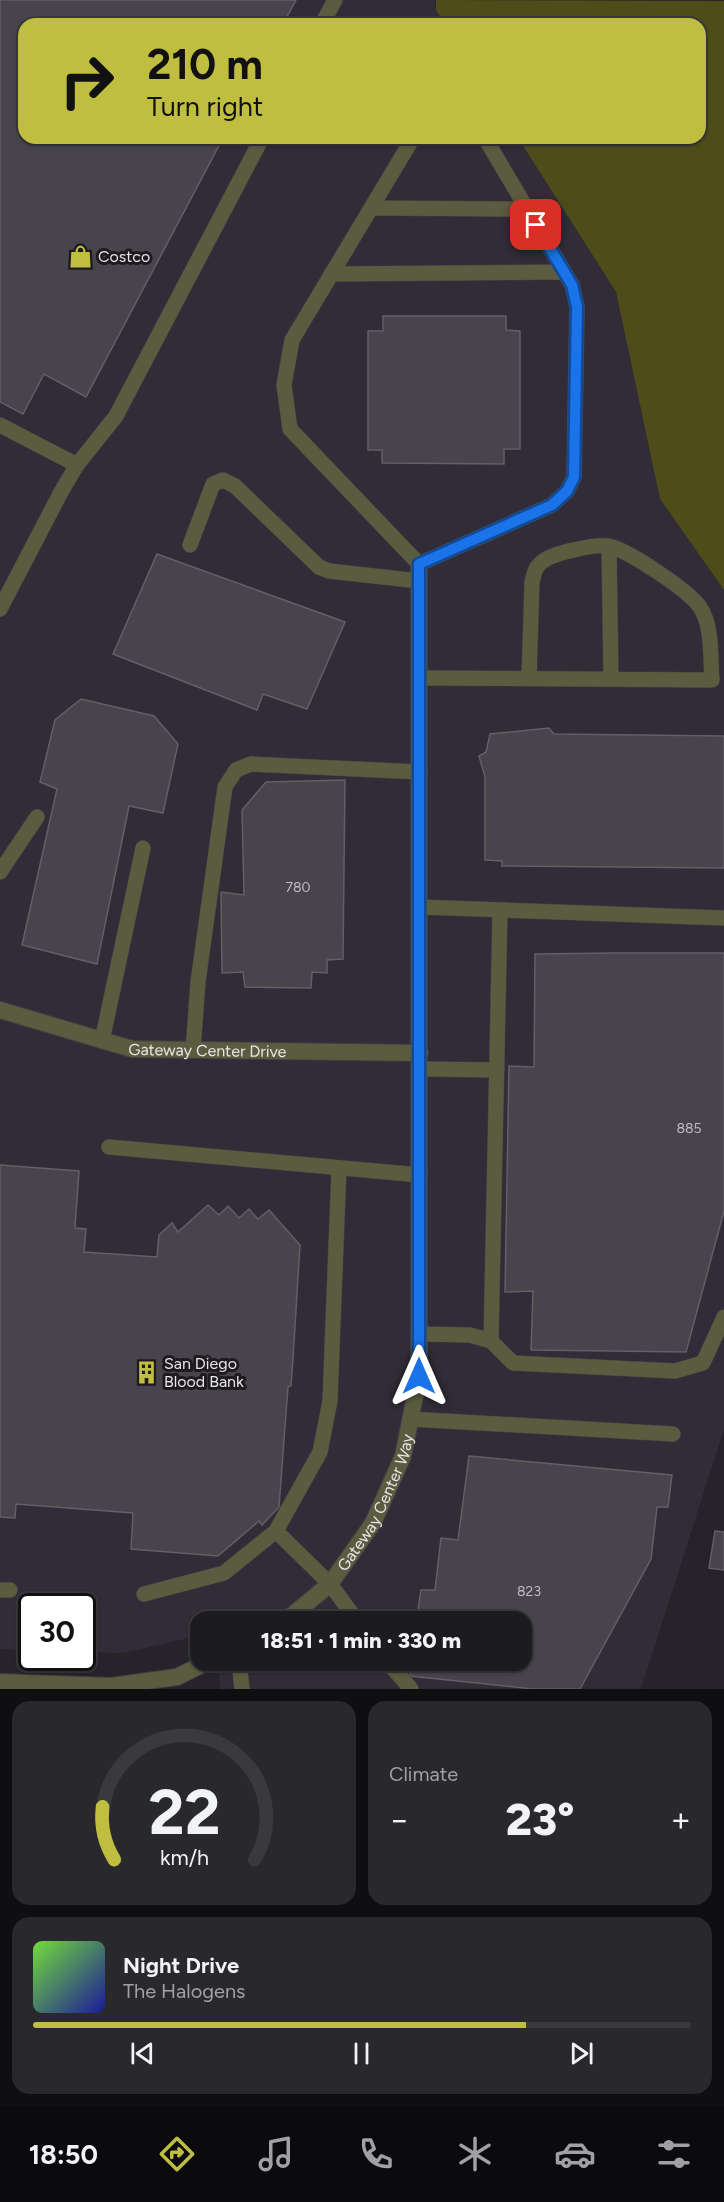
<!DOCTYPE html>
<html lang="en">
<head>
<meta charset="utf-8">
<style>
	:root { --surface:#1c1b20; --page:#29282d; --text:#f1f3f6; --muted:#a0a1a5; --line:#3a393e; --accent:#c0be40 }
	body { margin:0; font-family:Figtree,sans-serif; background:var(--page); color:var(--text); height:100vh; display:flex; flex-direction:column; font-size:22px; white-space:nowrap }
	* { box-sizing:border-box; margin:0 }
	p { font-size:20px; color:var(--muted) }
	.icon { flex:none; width:33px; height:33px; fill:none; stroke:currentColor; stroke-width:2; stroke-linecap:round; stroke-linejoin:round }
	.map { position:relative; height:1689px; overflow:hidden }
	.panel { display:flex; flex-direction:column; gap:12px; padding:12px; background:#0f0f12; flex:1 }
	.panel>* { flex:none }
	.guide { position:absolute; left:18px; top:18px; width:688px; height:126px; border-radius:18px; box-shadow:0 2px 4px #0004,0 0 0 2px var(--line); background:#c0be40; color:#111; overflow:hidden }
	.speed { position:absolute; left:18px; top:1593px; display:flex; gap:12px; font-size:30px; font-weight:700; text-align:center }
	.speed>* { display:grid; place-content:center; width:78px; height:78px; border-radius:50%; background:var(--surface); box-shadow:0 2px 4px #0004,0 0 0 2px var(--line); line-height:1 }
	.speed .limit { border:3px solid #111; border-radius:9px; background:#fff; color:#111 }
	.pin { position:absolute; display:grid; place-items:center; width:51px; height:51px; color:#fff; margin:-26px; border-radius:12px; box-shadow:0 3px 9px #0006 }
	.me { position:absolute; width:66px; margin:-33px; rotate:0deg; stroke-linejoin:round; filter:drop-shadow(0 0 4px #0008) }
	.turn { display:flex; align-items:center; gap:21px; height:126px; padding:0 30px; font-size:27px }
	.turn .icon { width:78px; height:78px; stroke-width:2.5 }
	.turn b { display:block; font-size:42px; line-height:51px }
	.big { font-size:45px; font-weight:800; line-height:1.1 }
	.panel .card { flex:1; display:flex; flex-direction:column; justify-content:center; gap:9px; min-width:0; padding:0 21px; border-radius:18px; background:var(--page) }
	.panel .dial { align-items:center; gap:0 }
	.dial svg { height:156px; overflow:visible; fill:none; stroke:var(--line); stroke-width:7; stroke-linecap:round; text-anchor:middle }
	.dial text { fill:var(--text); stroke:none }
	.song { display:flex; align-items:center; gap:18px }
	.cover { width:72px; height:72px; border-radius:9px; background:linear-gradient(135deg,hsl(100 70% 55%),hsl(240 70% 35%)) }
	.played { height:6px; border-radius:3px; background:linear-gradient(90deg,var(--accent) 75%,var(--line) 75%) }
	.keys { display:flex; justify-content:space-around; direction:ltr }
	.heat { display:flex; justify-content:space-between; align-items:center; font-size:33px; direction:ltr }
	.panel .tiles { flex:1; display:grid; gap:12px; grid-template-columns:1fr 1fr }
	.card:last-child { grid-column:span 2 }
	.trip { position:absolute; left:190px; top:1611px; width:342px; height:60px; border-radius:18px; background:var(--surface); box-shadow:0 2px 4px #0004,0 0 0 2px var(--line); font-weight:800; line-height:60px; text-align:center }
	.menu { display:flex; height:96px; justify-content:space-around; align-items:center; background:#0b0b0d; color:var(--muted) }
	.menu .icon { width:42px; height:42px }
	.menu .current { color:var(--accent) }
	.menu b { font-size:27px; color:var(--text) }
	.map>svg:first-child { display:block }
	.built { fill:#312c37 }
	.green { fill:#4e4d19 }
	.building { fill:#47444b; stroke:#625f66; stroke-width:1.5 }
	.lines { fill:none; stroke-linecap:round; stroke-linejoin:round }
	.service-casing { stroke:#413f45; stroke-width:16 }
	.minor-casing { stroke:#413f45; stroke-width:18 }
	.tertiary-casing { stroke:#413f45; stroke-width:18 }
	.service { stroke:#5b5b3f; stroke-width:15 }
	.minor { stroke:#5b5b3f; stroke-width:16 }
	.tertiary { stroke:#5b5b3f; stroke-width:16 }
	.route-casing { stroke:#114b97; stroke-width:15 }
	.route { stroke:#1a73e8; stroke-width:10 }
	.labels { text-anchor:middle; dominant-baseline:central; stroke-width:6; stroke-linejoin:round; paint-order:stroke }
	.number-label { font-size:14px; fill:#bfbdc2 }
	.poi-label { font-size:16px; fill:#e7e5e9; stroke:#1d1b20; text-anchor:start }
	.street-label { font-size:16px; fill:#e7e5e9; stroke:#1d1b20 }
</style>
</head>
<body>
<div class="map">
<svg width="724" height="1689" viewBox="0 0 724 1689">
	<rect width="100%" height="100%" fill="#26242a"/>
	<path class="built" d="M0,0H435L436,10L445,24H24V138H518L616,292L660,499L724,590V1429L641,1689H220L219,1661L522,1660V1622H201V1634L197,1636L124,1653L83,1652L82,1606H32L31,1650L0,1649Z"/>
	<path class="green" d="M436,0L724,1V590L660,499L616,292L518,138H700V24H445L436,10Z"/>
	<path class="building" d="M0,0H296L283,24H24V138H223L86,397L44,374L23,414L0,402Z
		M383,316H506V330L520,331V449H504V464L382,463V450H368V331H383Z
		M157,554L345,622L307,709L263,694L257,710L113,654Z
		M81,699L154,716L178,744L163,813L129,806L97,964L22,945L57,789L40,782L55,720Z
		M549,728L554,734L724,736V868L502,866V861L485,860V777L479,756L486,752L490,734Z
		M345,780L343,959L327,960V973L312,972L311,988L245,987L243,972L222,973L221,892L244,895L242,810L266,782Z
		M612,953H724V1211L686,1352L531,1350L533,1291L505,1292L509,1066L534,1067L535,954Z
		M0,1165L79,1171L75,1228L86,1229L84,1252L157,1257L159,1235L172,1223L178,1232L208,1205L219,1215L228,1206L239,1218L249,1209L258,1219L269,1210L300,1245L293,1359L291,1386L288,1387L279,1507L262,1525L259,1521L218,1556L131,1549L133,1513L16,1504L15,1518L0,1517Z
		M469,1456L672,1475L668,1507H657L651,1559L580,1689H533L410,1676L411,1660H522V1622H416L421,1590H435L441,1538L458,1540Z
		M715,1531L724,1532V1570L709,1568Z"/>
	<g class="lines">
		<defs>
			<path id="service" d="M322,24L335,0
				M413,138L292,340L284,385L290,429L419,564L552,505L567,491L574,477L577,307L572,285L485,138
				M371,208L527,209
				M331,274L564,272
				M0,425L77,465
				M190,545L213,484L223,480L235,486L319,567L329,571L419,581
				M609,546L611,679
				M0,609L61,492L77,465L116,416L262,138
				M419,678L712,680C710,657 713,627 700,607C689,591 627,549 608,546C595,544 552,553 542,562C535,567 534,574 532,582L529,679
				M0,872L37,817
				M420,907L724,918
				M102,1041L143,848
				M193,1050L198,982L225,787L236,770L251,764L420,772
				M421,1069L497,1070
				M109,1147L420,1175
				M419,1334L470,1335L491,1341L513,1363L675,1371L703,1363L724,1317
				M491,1341L500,910
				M410,1419L673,1434
				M276,1531L330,1584L358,1622
				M0,1590H10
				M144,1594L224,1573L276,1531L320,1452L330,1401L339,1168
				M239,1660L242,1689
				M386,1660L411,1689"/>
			<g id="minor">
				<path id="s1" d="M284,1622L330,1584L373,1523L403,1456L419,1376V564"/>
				<path d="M0,1682L111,1686L177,1677L211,1660"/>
			</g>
			<g id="tertiary">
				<path id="s2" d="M0,1010L132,1049L420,1053"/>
			</g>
		</defs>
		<use href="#service" class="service-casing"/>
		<use href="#minor" class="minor-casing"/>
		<use href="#tertiary" class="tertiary-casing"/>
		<use href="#service" class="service"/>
		<use href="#minor" class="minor"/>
		<use href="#tertiary" class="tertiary"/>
	</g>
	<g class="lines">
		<defs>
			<path id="route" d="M419,1376V564L552,505L567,491L574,477L577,307L572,285L536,225"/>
		</defs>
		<use href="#route" class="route-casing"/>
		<use href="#route" class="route"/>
	</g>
	<defs>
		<symbol id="shop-bare" viewBox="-9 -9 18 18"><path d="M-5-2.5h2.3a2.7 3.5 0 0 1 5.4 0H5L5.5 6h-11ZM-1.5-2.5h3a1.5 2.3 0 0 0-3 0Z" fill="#c0be40" stroke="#1d1b20" stroke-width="2.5" paint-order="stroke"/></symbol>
		<symbol id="building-bare" viewBox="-9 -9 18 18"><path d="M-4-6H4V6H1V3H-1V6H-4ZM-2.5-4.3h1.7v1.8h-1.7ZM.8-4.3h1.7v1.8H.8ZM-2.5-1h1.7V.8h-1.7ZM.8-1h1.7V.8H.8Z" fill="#c0be40" stroke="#1d1b20" stroke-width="2.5" paint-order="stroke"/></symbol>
	</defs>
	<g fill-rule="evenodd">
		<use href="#shop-bare" x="64" y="240" width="33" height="33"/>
		<use href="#building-bare" x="130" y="1356" width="33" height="33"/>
	</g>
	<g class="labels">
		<g class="number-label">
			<text x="298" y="887">780</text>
			<text x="689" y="1128">885</text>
			<text x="529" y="1591">823</text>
		</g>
		<g class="poi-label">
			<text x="98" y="256">Costco</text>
			<text x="164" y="1363">San Diego<tspan x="164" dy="18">Blood Bank</tspan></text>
		</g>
		<g class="street-label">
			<text stroke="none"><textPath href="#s2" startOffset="213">Gateway Center Drive</textPath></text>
			<text stroke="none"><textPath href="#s1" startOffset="154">Gateway Center Way</textPath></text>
		</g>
	</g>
</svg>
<div class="speed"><div class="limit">30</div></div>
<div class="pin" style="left:536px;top:225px;background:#d93025"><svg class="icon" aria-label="arrive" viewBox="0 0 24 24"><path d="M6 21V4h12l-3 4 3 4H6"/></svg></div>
<svg class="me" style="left:419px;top:1376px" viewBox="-20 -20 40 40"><path d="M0-17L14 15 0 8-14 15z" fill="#1a73e8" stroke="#fff" stroke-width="4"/></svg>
<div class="trip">18:51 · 1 min · 330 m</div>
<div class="guide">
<div class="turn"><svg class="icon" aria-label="right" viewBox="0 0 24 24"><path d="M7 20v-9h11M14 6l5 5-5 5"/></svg><div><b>210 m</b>Turn right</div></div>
</div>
</div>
<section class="panel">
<div class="tiles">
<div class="card dial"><svg viewBox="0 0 100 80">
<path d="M14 69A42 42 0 1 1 86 69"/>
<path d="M14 69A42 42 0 0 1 8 42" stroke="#c0be40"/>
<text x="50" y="56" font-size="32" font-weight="700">22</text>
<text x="50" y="72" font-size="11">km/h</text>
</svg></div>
<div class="card"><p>Climate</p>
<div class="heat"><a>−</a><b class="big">23°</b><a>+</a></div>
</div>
<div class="card">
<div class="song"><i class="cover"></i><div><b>Night Drive</b><p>The Halogens</p></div></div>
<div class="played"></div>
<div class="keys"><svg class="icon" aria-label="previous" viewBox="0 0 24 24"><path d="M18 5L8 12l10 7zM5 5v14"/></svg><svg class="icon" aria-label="pause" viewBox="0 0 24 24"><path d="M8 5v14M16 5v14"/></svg><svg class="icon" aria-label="next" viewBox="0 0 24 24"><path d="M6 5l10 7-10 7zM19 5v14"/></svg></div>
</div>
</div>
</section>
<nav class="menu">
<b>18:50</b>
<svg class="icon current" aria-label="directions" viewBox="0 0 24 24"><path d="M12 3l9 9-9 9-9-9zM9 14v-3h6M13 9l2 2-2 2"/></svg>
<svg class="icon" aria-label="music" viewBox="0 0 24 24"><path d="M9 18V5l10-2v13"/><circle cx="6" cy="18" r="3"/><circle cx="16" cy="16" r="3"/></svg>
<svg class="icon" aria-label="phone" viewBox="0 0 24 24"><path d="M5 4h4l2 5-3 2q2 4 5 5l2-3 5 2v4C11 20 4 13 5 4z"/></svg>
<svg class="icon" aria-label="climate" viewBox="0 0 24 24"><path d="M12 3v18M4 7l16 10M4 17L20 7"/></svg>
<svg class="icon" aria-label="car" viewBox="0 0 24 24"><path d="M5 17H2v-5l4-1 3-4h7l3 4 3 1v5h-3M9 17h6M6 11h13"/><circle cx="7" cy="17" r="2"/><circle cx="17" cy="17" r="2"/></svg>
<svg class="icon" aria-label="filters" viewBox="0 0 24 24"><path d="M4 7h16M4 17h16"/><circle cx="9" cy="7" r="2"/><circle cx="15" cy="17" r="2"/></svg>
</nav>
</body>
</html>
